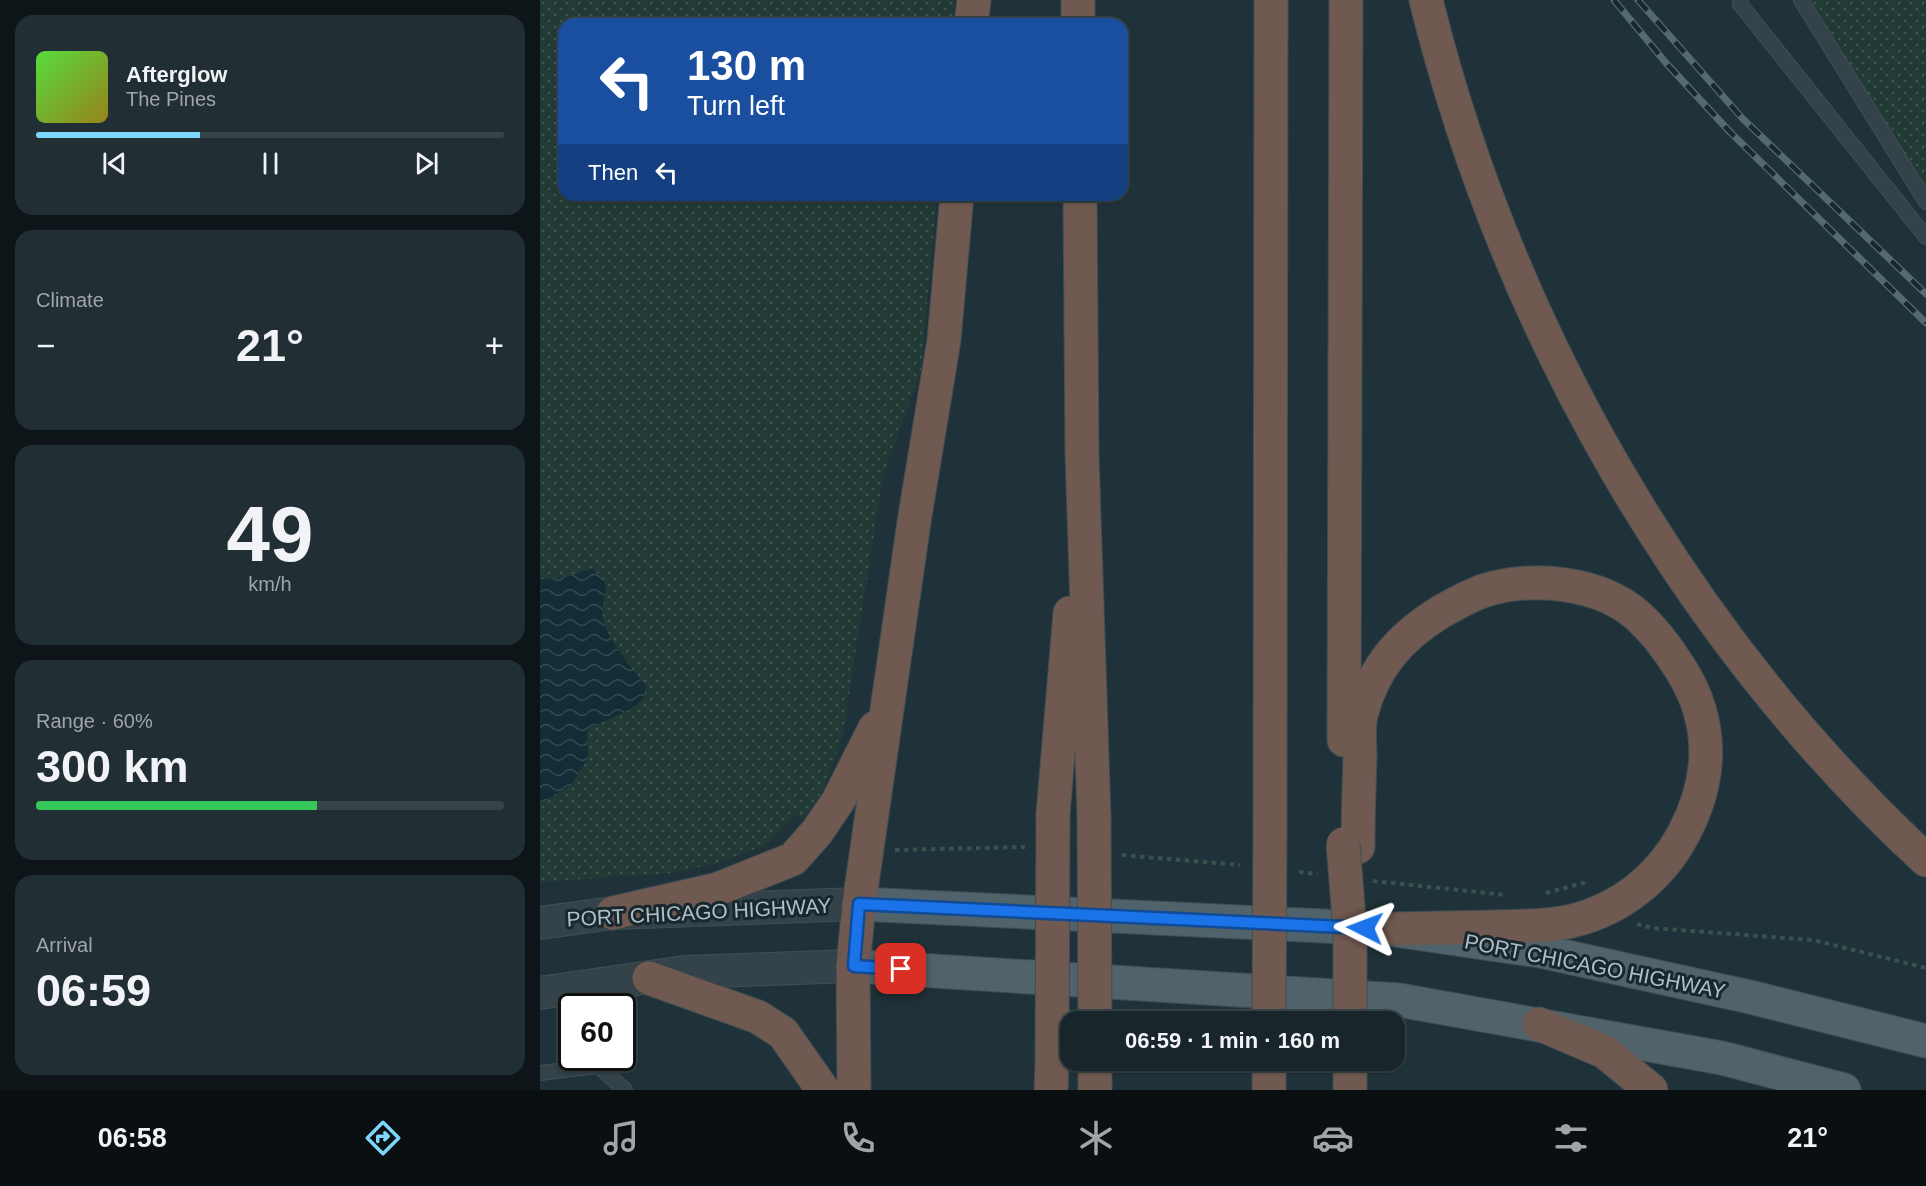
<!DOCTYPE html>
<html lang="en">
<head>
<meta charset="utf-8">
<style>
	:root { --surface:#18262b; --page:#212e33; --text:#f1f3f6; --muted:#9fa5a9; --line:#364347; --accent:#7dd6fc }
	body { margin:0; font-family:Arial,sans-serif; background:var(--page); color:var(--text); height:100vh; display:flex; flex-direction:column; font-size:22px; white-space:nowrap }
	* { box-sizing:border-box; margin:0 }
	p { font-size:20px; color:var(--muted) }
	.icon { flex:none; width:33px; height:33px; fill:none; stroke:currentColor; stroke-width:2; stroke-linecap:round; stroke-linejoin:round }
	.map { position:relative; flex:1; overflow:hidden }
	.panel { display:flex; flex-direction:column; gap:15px; padding:15px; background:#0d1518; width:540px }
	.panel>* { flex:none }
	.banner { position:absolute; left:18px; top:18px; width:570px; height:183px; border-radius:18px; box-shadow:0 2px 4px #0004,0 0 0 2px var(--line); background:#1a4fa0; color:#fff; overflow:hidden }
	.speed { position:absolute; left:18px; top:993px; display:flex; gap:12px; font-size:30px; font-weight:700; text-align:center }
	.speed>* { display:grid; place-content:center; width:78px; height:78px; border-radius:50%; background:var(--surface); box-shadow:0 2px 4px #0004,0 0 0 2px var(--line); line-height:1 }
	.speed .limit { border:3px solid #111; border-radius:9px; background:#fff; color:#111 }
	.pin { position:absolute; display:grid; place-items:center; width:51px; height:51px; color:#fff; margin:-26px; border-radius:12px; box-shadow:0 3px 9px #0006 }
	.me { position:absolute; width:66px; margin:-33px; rotate:273deg; stroke-linejoin:round; filter:drop-shadow(0 0 4px #0008) }
	.turn { display:flex; align-items:center; gap:21px; height:126px; padding:0 30px; font-size:27px }
	.turn .icon { width:78px; height:78px; stroke-width:2.5 }
	.turn b { display:block; font-size:42px; line-height:51px }
	.then { display:flex; align-items:center; height:57px; padding:0 30px; background:#0003; gap:12px; font-size:22px }
	.big { font-size:45px; font-weight:700; line-height:1.1 }
	.panel .tile { flex:1; display:flex; flex-direction:column; justify-content:center; gap:9px; min-width:0; padding:0 21px; border-radius:18px; background:var(--page) }
	.panel .dial { align-items:center; gap:0 }
	.dial b { font-size:78px; line-height:1 }
	.song { display:flex; align-items:center; gap:18px }
	.cover { width:72px; height:72px; border-radius:9px; background:linear-gradient(135deg,hsl(110 70% 55%),hsl(50 70% 35%)) }
	.played { height:6px; border-radius:3px; background:linear-gradient(90deg,var(--accent) 35%,var(--line) 35%) }
	.keys { display:flex; justify-content:space-around; direction:ltr }
	.heat { display:flex; justify-content:space-between; align-items:center; font-size:33px; direction:ltr }
	.charge { height:9px; border-radius:4px; background:linear-gradient(90deg,#34c759 60%,var(--line) 0) }
	.trip { position:absolute; left:520px; top:1011px; width:345px; height:60px; border-radius:18px; background:var(--surface); box-shadow:0 2px 4px #0004,0 0 0 2px var(--line); font-weight:700; line-height:60px; text-align:center }
	.tabs { display:flex; height:96px; justify-content:space-around; align-items:center; background:#0a0f11; color:var(--muted) }
	.tabs .icon { width:42px; height:42px }
	.tabs .on { color:var(--accent) }
	.tabs b { font-size:27px; color:var(--text) }
	main { display:flex; flex:1; min-height:0 }
	.map>svg:first-child { display:block }
	.grass { fill:url(#grass-dots) }
	.water { fill:url(#water-waves) }
	.lines { fill:none; stroke-linecap:round; stroke-linejoin:round }
	.service-casing { stroke:#404f56; stroke-width:16 }
	.tertiary-casing { stroke:#404f56; stroke-width:34 }
	.primary-casing { stroke:#404f56; stroke-width:35 }
	.motorway-casing { stroke:#3e4e54; stroke-width:35 }
	.path { stroke:#3a524d; stroke-width:4; stroke-dasharray:4.5 4.5; stroke-linecap:butt }
	.service { stroke:#334349; stroke-width:14 }
	.tertiary { stroke:#334349; stroke-width:32 }
	.primary { stroke:#51636a; stroke-width:33 }
	.motorway { stroke:#705950; stroke-width:33 }
	.rail-casing { stroke:#556971; stroke-width:7 }
	.rail { stroke:#19282e; stroke-width:4.5; stroke-dasharray:14; stroke-linecap:butt }
	.motorway-bridge-casing { stroke:#3e4e54; stroke-width:35; stroke-linecap:butt }
	.motorway-bridge { stroke:#705950; stroke-width:33 }
	.route-casing { stroke:#114b97; stroke-width:15 }
	.route { stroke:#1a73e8; stroke-width:10 }
	.labels { text-anchor:middle; dominant-baseline:central; stroke-width:6; stroke-linejoin:round; paint-order:stroke }
	.street-label { font-size:21px; fill:#aebfc6; stroke:#19282e }
</style>
</head>
<body>
<main>
<section class="panel">
<div class="tile">
<div class="song"><i class="cover"></i><div><b>Afterglow</b><p>The Pines</p></div></div>
<div class="played"></div>
<div class="keys"><svg class="icon" aria-label="previous" viewBox="0 0 24 24"><path d="M18 5L8 12l10 7zM5 5v14"/></svg><svg class="icon" aria-label="pause" viewBox="0 0 24 24"><path d="M8 5v14M16 5v14"/></svg><svg class="icon" aria-label="next" viewBox="0 0 24 24"><path d="M6 5l10 7-10 7zM19 5v14"/></svg></div>
</div>
<div class="tile"><p>Climate</p>
<div class="heat"><a>−</a><b class="big">21°</b><a>+</a></div>
</div>
<div class="tile dial"><b>49</b><p>km/h</p></div>
<div class="tile"><p>Range · 60%</p><b class="big">300 km</b><div class="charge"></div></div>
<div class="tile"><p>Arrival</p><b class="big">06:59</b></div>
</section>
<div class="map">
<svg width="1386" height="1090" viewBox="0 0 1386 1090">
	<defs>
		<pattern id="grass-dots" width="8" height="8" patternUnits="userSpaceOnUse" patternTransform="scale(1.5)"><rect width="8" height="8" fill="#223a35"/><path d="M2 2h.1M6 6h.1" fill="none" stroke="#405551" stroke-width="1.8" stroke-linecap="round"/></pattern>
		<pattern id="water-waves" width="16" height="10" patternUnits="userSpaceOnUse" patternTransform="scale(1.5)"><rect width="16" height="10" fill="#132d36"/><path d="M0 5q4-4 8 0t8 0" fill="none" stroke="#334a52"/></pattern>
	</defs>
	<rect width="100%" height="100%" fill="#203239"/>
	<path class="grass" d="M0,0H415L413,24H24V195H397L381,370L343,476L302,738L283,791L263,819L257,814L225,845L178,863L132,873L0,882Z
		M1261,0H1386V202Z"/>
	<path class="water" d="M52,569C78,588 59,596 63,618C69,643 91,666 106,686L104,697C89,715 66,718 47,730L48,759L30,786L0,804V579L20,578Z"/>
	<g class="lines">
		<defs>
			<path id="service" d="M1201,0L1200,4L1386,237
				M1261,0L1386,202
				M0,1073L58,1066L85,1090"/>
			<path id="tertiary" d="M0,923L73,913L319,904
				M0,993L145,972L313,966"/>
			<path id="primary" d="M319,904L848,929L1000,951L1210,997L1386,1041
				M313,966L859,1000L1182,1058L1304,1090"/>
			<path id="motorway" d="M538,0V24
				M886,0C966,324 1141,633 1386,860
				M431,24L434,0
				M540,195L542,455L554,816
				M804,740L806,0
				M513,814L530,613
				M730,831L731,0
				M818,847C818,817 819,787 820,757C820,744 818,728 821,715C833,668 859,638 899,613C913,605 930,595 946,590C993,576 1059,582 1097,615C1114,630 1128,649 1140,668C1174,721 1173,778 1144,833C1121,877 1081,909 1032,921C1007,927 979,926 953,927C918,928 883,928 848,929
				M73,913L178,889L253,859L277,832L298,801L335,728
				M109,978L218,1017L243,1033L283,1090
				M999,1024L1065,1052L1111,1090
				M555,1060V1090
				M729,1060V1090
				M810,1060V1090
				M314,1090L313,966L319,904L374,522L404,340L417,195
				M511,1090L512,1065"/>
		</defs>
		<use href="#service" class="service-casing"/>
		<use href="#tertiary" class="tertiary-casing"/>
		<use href="#primary" class="primary-casing"/>
		<use href="#motorway" class="motorway-casing"/>
		<path class="path" d="M355,850L485,847
			M582,855L700,865
			M759,872L778,874
			M833,881L966,895
			M1006,893L1043,883L1047,886
			M1097,924L1112,928L1273,940L1386,968"/>
		<use href="#service" class="service"/>
		<use href="#tertiary" class="tertiary"/>
		<use href="#primary" class="primary"/>
		<use href="#motorway" class="motorway"/>
		<defs>
			<path id="rail" d="M1074,0L1126,63L1190,132L1386,323
				M1098,0L1203,119L1386,294"/>
		</defs>
		<use href="#rail" class="rail-casing"/>
		<use href="#rail" class="rail"/>
		<defs>
			<path id="motorway-bridge" d="M554,816L555,1022
				M803,844L810,931V1022
				M729,1022L730,831
				M512,1065L513,814"/>
		</defs>
		<use href="#motorway-bridge" class="motorway-bridge-casing"/>
		<use href="#motorway-bridge" class="motorway-bridge"/>
	</g>
	<g class="lines">
		<defs>
			<path id="route" d="M361,969L314,966L319,904L825,928"/>
		</defs>
		<use href="#route" class="route-casing"/>
		<use href="#route" class="route"/>
	</g>
	<g class="labels">
		<g class="street-label">
			<text transform="translate(159 912) rotate(-3)">PORT CHICAGO HIGHWAY</text>
			<text transform="translate(1055 966) rotate(11)">PORT CHICAGO HIGHWAY</text>
		</g>
	</g>
</svg>
<div class="speed"><div class="limit">60</div></div>
<div class="pin" style="left:361px;top:969px;background:#d93025"><svg class="icon" aria-label="arrive" viewBox="0 0 24 24"><path d="M6 21V4h12l-3 4 3 4H6"/></svg></div>
<svg class="me" style="left:825px;top:928px" viewBox="-20 -20 40 40"><path d="M0-17L14 15 0 8-14 15z" fill="#1a73e8" stroke="#fff" stroke-width="4"/></svg>
<div class="trip">06:59 · 1 min · 160 m</div>
<div class="banner">
<div class="turn"><svg class="icon" aria-label="left" viewBox="0 0 24 24"><path d="M17 20v-9H6M10 6l-5 5 5 5"/></svg><div><b>130 m</b>Turn left</div></div>
<div class="then">Then<svg class="icon" aria-label="left" viewBox="0 0 24 24"><path d="M17 20v-9H6M10 6l-5 5 5 5"/></svg></div>
</div>
</div>
</main>
<nav class="tabs">
<b>06:58</b>
<svg class="icon on" aria-label="directions" viewBox="0 0 24 24"><path d="M12 3l9 9-9 9-9-9zM9 14v-3h6M13 9l2 2-2 2"/></svg>
<svg class="icon" aria-label="music" viewBox="0 0 24 24"><path d="M9 18V5l10-2v13"/><circle cx="6" cy="18" r="3"/><circle cx="16" cy="16" r="3"/></svg>
<svg class="icon" aria-label="phone" viewBox="0 0 24 24"><path d="M5 4h4l2 5-3 2q2 4 5 5l2-3 5 2v4C11 20 4 13 5 4z"/></svg>
<svg class="icon" aria-label="climate" viewBox="0 0 24 24"><path d="M12 3v18M4 7l16 10M4 17L20 7"/></svg>
<svg class="icon" aria-label="car" viewBox="0 0 24 24"><path d="M5 17H2v-5l4-1 3-4h7l3 4 3 1v5h-3M9 17h6M6 11h13"/><circle cx="7" cy="17" r="2"/><circle cx="17" cy="17" r="2"/></svg>
<svg class="icon" aria-label="filters" viewBox="0 0 24 24"><path d="M4 7h16M4 17h16"/><circle cx="9" cy="7" r="2"/><circle cx="15" cy="17" r="2"/></svg>
<b>21°</b>
</nav>
</body>
</html>
